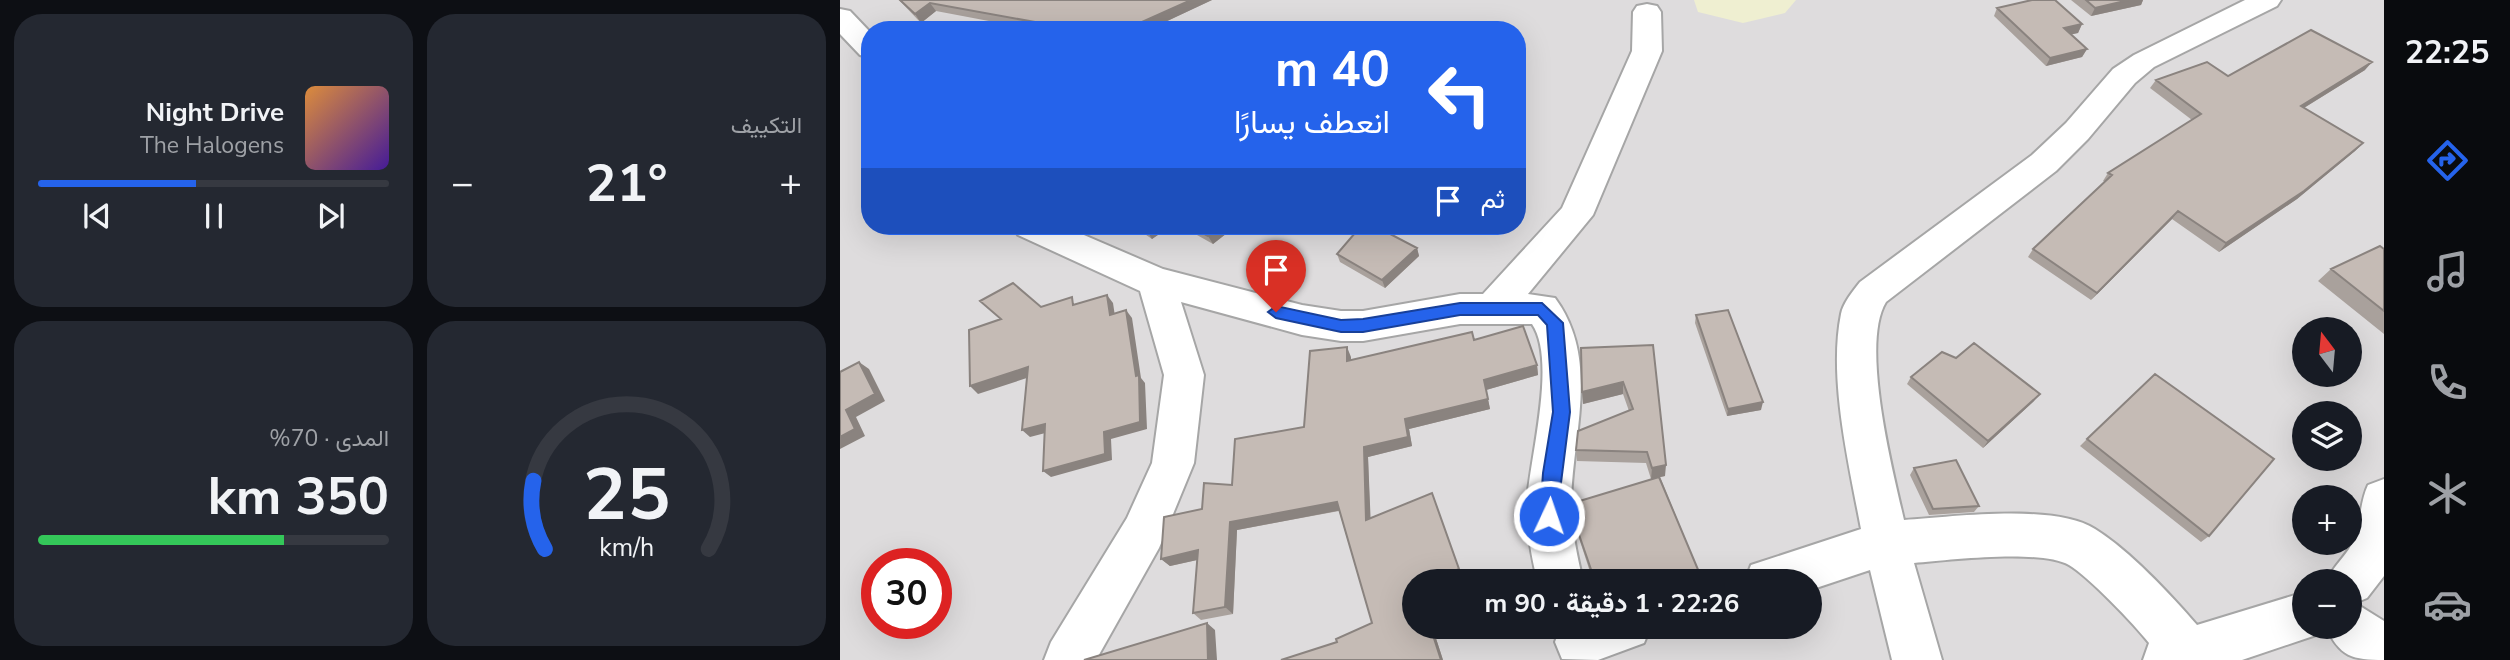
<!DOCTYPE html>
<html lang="ar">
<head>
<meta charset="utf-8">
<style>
	:root { --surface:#171b24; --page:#242831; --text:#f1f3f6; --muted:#9ea1a6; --line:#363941; --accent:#2563eb }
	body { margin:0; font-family:"Nunito Sans",Vazirmatn,sans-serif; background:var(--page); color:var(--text); direction:rtl; height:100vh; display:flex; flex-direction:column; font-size:26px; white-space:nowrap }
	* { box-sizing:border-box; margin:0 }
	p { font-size:23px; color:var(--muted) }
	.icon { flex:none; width:38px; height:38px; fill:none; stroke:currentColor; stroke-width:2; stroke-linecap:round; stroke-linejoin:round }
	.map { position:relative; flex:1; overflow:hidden; direction:ltr }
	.details { display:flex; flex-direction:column; gap:14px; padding:14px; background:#0d0f14; width:840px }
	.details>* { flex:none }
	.banner { position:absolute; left:21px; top:21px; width:665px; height:214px; border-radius:28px; box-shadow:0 7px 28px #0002; direction:rtl; background:#2563eb; color:#fff; overflow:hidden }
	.needle { width:46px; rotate:344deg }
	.tools { position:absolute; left:1452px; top:317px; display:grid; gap:14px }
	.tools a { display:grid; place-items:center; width:70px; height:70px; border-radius:50%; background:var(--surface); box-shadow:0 7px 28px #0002; font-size:35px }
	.speed { position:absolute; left:21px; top:548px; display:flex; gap:14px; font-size:35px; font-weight:700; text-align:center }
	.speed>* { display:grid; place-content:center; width:91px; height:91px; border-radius:50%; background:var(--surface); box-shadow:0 7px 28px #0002; line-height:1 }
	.speed .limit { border:10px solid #d22; background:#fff; color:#111 }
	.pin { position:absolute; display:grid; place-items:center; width:60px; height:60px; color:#fff; margin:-72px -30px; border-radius:50% 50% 50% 0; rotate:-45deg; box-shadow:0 0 7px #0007 }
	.pin .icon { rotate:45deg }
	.me { position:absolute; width:77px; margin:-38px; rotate:3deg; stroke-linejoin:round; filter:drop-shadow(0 0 5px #0008) }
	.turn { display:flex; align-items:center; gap:24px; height:147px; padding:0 21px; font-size:32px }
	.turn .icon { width:91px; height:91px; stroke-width:2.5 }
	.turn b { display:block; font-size:49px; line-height:60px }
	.then { display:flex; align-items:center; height:66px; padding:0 21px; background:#0003; gap:14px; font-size:26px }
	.big { font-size:52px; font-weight:700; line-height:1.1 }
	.details .card { flex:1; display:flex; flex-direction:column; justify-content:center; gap:10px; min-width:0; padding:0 24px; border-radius:28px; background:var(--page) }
	.details .dial { align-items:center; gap:0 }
	.dial svg { height:182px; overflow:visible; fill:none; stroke:var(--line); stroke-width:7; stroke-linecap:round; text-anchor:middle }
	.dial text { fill:var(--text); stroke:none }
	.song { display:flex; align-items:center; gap:21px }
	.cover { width:84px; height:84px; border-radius:10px; background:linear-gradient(135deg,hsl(30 70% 55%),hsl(260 70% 35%)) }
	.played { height:7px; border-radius:4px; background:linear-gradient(90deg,var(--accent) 45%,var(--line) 45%) }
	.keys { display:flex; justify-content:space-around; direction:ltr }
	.heat { display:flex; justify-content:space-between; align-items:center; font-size:38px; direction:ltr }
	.charge { height:10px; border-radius:5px; background:linear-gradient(90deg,#34c759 70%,var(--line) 0) }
	.details .tiles { flex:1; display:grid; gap:14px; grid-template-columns:repeat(2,1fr) }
	.trip { position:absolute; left:562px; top:569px; width:420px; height:70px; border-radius:35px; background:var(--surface); box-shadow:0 7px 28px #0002; font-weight:700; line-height:70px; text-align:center; direction:rtl }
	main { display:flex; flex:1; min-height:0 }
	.tab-bar { display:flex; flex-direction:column; width:126px; justify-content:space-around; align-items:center; background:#090b0e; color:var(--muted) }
	.tab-bar .icon { width:49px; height:49px }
	.tab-bar .current { color:var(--accent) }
	.tab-bar b { font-size:32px; color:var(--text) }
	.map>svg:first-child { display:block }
	.residential { fill:#dedcdd; fill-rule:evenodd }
	.farmland { fill:#efefd1 }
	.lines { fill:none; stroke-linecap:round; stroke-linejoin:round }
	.minor-casing { stroke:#a6a6a6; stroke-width:4 }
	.minor { fill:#fff; fill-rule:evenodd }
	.wall { fill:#a9a19c }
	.shaded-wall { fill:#8a837f }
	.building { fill:#c5bbb5; stroke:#8a837f; stroke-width:2 }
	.route { fill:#2563eb; stroke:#184099; stroke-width:2 }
</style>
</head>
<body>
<main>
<nav class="tab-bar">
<b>22:25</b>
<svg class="icon current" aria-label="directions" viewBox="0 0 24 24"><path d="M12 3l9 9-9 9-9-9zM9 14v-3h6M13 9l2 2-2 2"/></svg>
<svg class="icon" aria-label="music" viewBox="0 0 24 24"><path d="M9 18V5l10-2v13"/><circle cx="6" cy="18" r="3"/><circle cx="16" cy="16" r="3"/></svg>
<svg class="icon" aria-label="phone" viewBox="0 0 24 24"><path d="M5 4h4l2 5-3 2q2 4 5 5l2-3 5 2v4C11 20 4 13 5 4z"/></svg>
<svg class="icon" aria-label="climate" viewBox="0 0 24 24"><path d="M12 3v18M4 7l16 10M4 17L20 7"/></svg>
<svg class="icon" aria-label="car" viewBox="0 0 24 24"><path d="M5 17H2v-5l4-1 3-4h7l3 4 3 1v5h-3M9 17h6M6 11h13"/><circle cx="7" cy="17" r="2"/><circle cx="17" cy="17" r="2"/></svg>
</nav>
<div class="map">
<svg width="1544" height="660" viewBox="0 0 1544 660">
	<rect width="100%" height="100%" fill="#f0ece6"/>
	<path class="residential" d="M0,0H1544V660H0ZM30,30H677V226H30ZM1465,329H1510V374H1465ZM1465,413H1510V458H1465ZM1465,497H1510V542H1465ZM37,564H96V623H37ZM574,581H970V626H574ZM1465,581H1510V626H1465Z"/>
	<path class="farmland" d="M854,0H956L945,13L903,23L858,12Z"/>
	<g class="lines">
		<defs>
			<path id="minor" d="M1405,0H1441L1437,6L1314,67L1295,83L1248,139L1216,171L1046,302C1020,344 1053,472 1064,520C1112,517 1215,503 1255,529C1289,550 1331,595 1357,625L1465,592V626H1485L1482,633L1402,660H1303L1309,643C1294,624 1248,576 1229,565C1200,549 1109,560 1074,563L1102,660H1052L1030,570L970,590V581H905L911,565L1021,529C1009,465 988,378 1001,314C1003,303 1013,291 1020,282L1192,155L1226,123L1273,69L1294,55Z
				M807,4L817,6L821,12L822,51L753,215L688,294L715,298C760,359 733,432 731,501C731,528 737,555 743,581H697L695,571C690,548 686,524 687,501C690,457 717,360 692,324H620L523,341H501L462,335L341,302L364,375L354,463L319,548L256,660H204L211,642L287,518L312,463L324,375L300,291L178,235L173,226H223L323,269L462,305L501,311H523L620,294H643L722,208L792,51L793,12L797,6Z
				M0,9L10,11L30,32V58L20,55L0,34Z
				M1544,479V576L1527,598L1515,603L1544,621V660C1513,660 1499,657 1486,626H1510V581H1487C1493,565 1509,554 1514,539C1521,521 1520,502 1528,485Z
				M721,626H811L804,643L758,660L722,659L715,642Z"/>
		</defs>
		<use href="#minor" class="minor-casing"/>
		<use href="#minor" class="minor"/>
	</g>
	<path class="wall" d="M59,0H372L308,30H196L96,11L81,23Z
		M1231,0H1303L1301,5L1251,16Z
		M1157,8L1242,24L1238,33L1231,34L1247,49L1242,57L1206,66L1154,16Z
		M1525,70L1464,108L1523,143L1515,151L1457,199L1379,252L1332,219L1251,300L1188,257L1193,249L1265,182L1263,181L1268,173L1352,120L1310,88L1316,80Z
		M293,226H331L312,239Z
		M341,226H396L373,244Z
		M577,248L579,256L545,288L500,262L497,254Z
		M1544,249V334L1478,281L1491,269Z
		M856,315L921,410L887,416L855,323Z
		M634,340L697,365L698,375L646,390L650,409L569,429L572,446L528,457L530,518L622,577L612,581H574V626H592L603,660L497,642L532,623L499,511L397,530L393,614L361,620L353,613L357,560L330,566L321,559L362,509L464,427L511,357V360Z
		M813,345L825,476L820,477L859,572L858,578L848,581H753L736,529L733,503L811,479L806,463L737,461L736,450L789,411L783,394L743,404Z
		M1071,377L1194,401L1143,448L1067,384Z
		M1247,439L1369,536L1361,542L1240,446Z
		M1074,468L1139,506L1134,512L1089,515L1070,475Z"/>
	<path class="shaded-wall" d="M351,0H372L308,30L286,29Z
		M1289,0H1303L1301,5L1251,16L1255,8Z
		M90,3L96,11L81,23L75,14Z
		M1242,24L1238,33L1220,37L1224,28Z
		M1247,49L1242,57L1206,66L1210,58Z
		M1532,62L1525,70L1454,114L1461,106Z
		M681,108L683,122L677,126V111Z
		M1523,143L1515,151L1457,199L1379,252L1386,243Z
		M1338,211L1332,219L1251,300L1257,293Z
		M314,226H331L312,239L307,231Z
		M381,226H396L373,244L368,236Z
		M577,248L579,256L545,288L542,280Z
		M267,295L273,303L276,323L270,315Z
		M286,310L292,318L301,378L305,383L307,429L271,439L272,460L211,477L203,471L264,432L296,376Z
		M507,347L511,357V371L507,361Z
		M19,362L29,369L45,401L16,417L25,436L0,449V437L6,410Z
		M697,365L698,375L646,390L644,380Z
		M188,367L196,375L138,394L130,386Z
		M783,382V394L743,404L742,392Z
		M1200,394L1194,401L1143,448L1148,441Z
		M648,399L650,409L569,429L572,446L528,457L531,528L526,520L524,447L565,419Z
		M923,402L921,410L887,416L888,409Z
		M205,424L213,431L190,437L182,430Z
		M826,465L825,476L811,479L812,468Z
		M497,502L502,510L397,530L393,614L385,607L390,522Z
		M595,502L622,577L612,581H592Z
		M358,550L366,558L330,566L321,559Z
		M859,572L858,578L848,581H834Z
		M367,623L375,630L377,660H368Z
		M590,626H592L603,660H601Z"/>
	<path class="building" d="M60,0H351L286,29L287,30H199L211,25L90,3L75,14Z
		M1192,0H1215L1242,24L1224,28L1247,49L1210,58L1157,8Z
		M1246,0H1289L1255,8Z
		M1471,30L1532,62L1461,106L1523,143L1464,191L1386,243L1338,211L1257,293L1193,249L1272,175L1268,173L1361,114L1316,80L1367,62L1388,76Z
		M300,226H314L307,231Z
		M350,226H381L368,236Z
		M521,226H535L577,248L542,280L497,254Z
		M1540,246L1544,249V311L1491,269Z
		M173,283L201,307L232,297L233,305L267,295L270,315L286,310L296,376L299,375L300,422L264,432L265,454L203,471L205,424L182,430L188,367L130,386L129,330L161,319L140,301Z
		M888,310L923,402L888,409L856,315Z
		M683,326L697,365L644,380L648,399L565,419L568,437L524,447L526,520L592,493L619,569L592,581H574V626H590L601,660H441L497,642L496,639L532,623L497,502L390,522L385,607L353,613L358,550L321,559L324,517L362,509L364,483L392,485L395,439L464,427L470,351L507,347V361L632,332L634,340Z
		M1134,343L1200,394L1148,441L1071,377L1102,352L1116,358Z
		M813,345L826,465L812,468L807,452L736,450L738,431L793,409L783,382L742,392L741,348Z
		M19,362L35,394L6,410L15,429L0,437V372Z
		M1315,374L1434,459L1369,536L1247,439Z
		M1116,460L1139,506L1093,509L1074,468Z
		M819,477L859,572L834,581H755L735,523L733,503Z
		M367,623L368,660H244Z"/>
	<path class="route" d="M620,303H702L723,323L730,412L716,522L709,525L703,522L700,516L703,473L713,412L707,325L698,315H620L523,332H501L436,318L428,312L436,306L501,320L523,319Z"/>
</svg>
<div class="tools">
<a><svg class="needle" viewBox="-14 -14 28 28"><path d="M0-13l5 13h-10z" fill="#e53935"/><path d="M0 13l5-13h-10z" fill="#9ea1a6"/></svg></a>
<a><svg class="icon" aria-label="layers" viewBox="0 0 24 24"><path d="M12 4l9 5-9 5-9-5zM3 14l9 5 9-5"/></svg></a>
<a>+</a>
<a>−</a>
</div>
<div class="speed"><div class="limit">30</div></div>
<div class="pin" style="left:436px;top:312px;background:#d93025"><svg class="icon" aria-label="arrive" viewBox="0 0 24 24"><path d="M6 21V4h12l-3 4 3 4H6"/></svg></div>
<svg class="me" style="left:709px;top:516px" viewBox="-20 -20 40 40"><circle r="17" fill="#2563eb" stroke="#fff" stroke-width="3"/><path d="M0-11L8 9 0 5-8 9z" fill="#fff"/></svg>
<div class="trip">22:26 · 1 دقيقة · 90 m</div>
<div class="banner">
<div class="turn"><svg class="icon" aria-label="left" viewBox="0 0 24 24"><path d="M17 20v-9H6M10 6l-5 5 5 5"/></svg><div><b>40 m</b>انعطف يسارًا</div></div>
<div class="then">ثم<svg class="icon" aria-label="arrive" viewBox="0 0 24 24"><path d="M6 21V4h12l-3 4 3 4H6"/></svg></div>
</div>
</div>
<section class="details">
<div class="tiles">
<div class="card"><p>التكييف</p>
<div class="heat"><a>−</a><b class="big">21°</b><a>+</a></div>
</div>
<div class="card">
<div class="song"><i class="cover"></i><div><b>Night Drive</b><p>The Halogens</p></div></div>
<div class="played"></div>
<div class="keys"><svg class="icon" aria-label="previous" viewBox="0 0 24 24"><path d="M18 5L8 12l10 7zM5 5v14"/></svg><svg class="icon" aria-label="pause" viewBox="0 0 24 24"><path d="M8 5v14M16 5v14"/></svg><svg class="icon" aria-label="next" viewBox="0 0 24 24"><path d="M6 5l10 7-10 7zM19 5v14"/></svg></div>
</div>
<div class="card dial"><svg viewBox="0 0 100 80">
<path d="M14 69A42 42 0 1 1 86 69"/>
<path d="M14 69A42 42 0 0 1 9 39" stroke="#2563eb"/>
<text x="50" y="56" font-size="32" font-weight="700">25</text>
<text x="50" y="72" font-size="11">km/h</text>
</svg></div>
<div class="card"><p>المدى · 70%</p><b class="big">350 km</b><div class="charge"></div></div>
</div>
</section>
</main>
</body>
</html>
